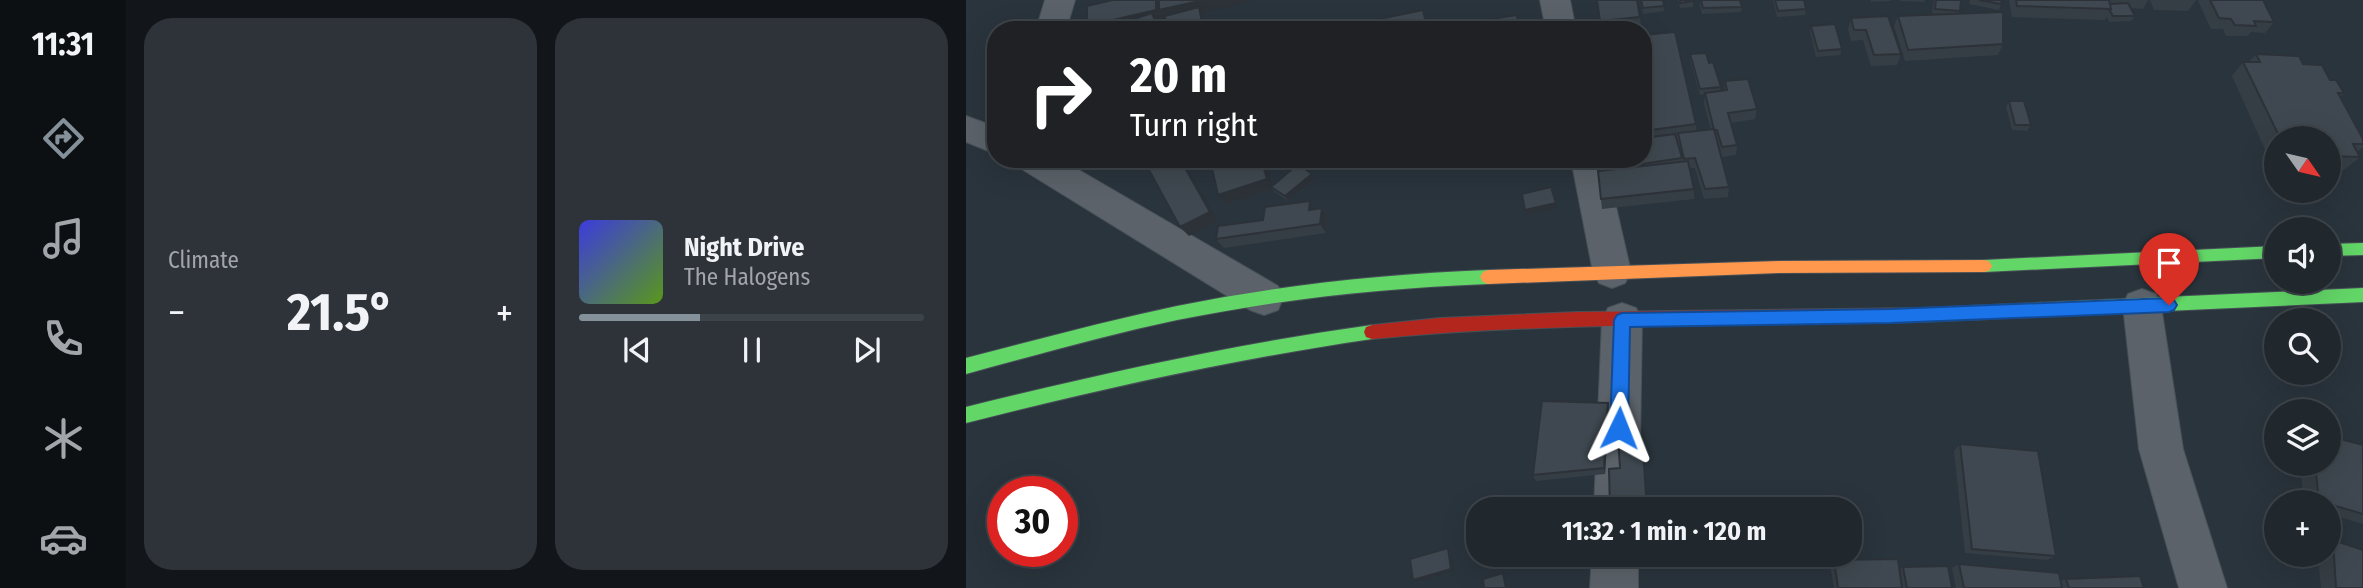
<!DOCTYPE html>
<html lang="en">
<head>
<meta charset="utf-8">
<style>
	:root { --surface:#20272d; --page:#2d3339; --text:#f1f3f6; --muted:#a2a5aa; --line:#3d4449; --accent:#84909a }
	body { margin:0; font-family:"Fira Sans Condensed",sans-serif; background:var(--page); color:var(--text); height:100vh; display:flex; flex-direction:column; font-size:26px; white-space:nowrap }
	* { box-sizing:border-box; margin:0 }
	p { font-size:23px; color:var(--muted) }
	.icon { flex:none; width:38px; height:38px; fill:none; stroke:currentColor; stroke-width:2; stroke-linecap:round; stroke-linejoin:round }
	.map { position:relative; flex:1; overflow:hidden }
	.drawer { display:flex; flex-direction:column; gap:18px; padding:18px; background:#121519; width:840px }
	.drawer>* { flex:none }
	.hud { position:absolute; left:21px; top:21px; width:665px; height:147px; border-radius:28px; box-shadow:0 7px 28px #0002,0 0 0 2px var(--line); background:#202124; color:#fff; overflow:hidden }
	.needle { width:46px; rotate:124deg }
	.fabs { position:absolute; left:1298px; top:126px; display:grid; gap:14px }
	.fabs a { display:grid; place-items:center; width:77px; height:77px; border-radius:50%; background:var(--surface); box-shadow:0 7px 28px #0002,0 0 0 2px var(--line); font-size:35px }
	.speed { position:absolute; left:21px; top:476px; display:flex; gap:14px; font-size:35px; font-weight:700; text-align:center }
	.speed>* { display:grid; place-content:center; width:91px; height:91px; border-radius:50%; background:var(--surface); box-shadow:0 7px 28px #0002,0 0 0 2px var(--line); line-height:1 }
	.speed .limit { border:10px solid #d22; background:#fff; color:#111 }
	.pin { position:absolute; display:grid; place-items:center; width:60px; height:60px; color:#fff; margin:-72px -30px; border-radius:50% 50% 50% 0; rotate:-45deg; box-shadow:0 0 7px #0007 }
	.pin .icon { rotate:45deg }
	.me { position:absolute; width:77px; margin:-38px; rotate:2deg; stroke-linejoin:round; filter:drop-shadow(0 0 5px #0008) }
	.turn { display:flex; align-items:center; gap:24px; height:147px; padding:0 28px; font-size:32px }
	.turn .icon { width:91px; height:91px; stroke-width:2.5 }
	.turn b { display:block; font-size:49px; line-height:60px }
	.big { font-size:52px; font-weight:700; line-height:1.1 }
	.drawer .widget { flex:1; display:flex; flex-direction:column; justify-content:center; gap:10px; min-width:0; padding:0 24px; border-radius:28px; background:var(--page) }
	.song { display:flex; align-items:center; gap:21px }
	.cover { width:84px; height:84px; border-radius:10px; background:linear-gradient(135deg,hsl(240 70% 55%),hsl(90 70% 35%)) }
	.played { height:7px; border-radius:4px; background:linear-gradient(90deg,var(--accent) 35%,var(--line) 35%) }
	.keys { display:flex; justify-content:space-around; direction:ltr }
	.heat { display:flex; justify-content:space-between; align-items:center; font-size:38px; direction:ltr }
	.drawer .tiles { flex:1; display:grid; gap:18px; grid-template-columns:repeat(2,1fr) }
	.trip { position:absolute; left:500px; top:497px; width:396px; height:70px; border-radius:28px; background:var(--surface); box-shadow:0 7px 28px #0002,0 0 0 2px var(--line); font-weight:700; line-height:70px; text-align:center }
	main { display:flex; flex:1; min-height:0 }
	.dock { display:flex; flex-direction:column; width:126px; justify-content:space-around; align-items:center; background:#0d1012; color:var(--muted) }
	.dock .icon { width:49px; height:49px }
	.dock .on { color:var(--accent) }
	.dock b { font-size:32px; color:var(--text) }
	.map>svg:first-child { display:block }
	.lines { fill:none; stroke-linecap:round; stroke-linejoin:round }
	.street-casing { stroke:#485158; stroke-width:2 }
	.fast-casing { stroke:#475057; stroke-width:2 }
	.slow-casing { stroke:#475057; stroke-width:2 }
	.jam-casing { stroke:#475057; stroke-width:2 }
	.street { fill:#5b6269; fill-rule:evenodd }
	.fast { fill:#63d668; fill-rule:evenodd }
	.slow { fill:#ff974d; fill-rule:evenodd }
	.jam { fill:#b3261e; fill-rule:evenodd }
	.wall { fill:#363e45 }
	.shaded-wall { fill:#2c3238 }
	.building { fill:#3f4850; stroke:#2c3238; stroke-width:2 }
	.route { fill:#1a73e8; stroke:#114b97; stroke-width:2 }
</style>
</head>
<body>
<main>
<nav class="dock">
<b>11:31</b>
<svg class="icon on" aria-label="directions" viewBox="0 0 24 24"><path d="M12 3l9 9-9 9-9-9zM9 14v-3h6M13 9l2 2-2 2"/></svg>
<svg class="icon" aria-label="music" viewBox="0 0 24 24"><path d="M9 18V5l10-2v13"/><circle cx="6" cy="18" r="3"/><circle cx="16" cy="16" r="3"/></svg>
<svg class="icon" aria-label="phone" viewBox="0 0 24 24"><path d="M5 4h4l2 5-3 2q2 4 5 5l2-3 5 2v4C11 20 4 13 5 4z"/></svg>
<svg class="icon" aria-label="climate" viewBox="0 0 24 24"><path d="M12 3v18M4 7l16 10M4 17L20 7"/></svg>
<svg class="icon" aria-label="car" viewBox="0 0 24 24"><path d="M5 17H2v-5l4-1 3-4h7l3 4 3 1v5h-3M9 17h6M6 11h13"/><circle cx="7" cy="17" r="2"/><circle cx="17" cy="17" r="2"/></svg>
</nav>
<section class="drawer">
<div class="tiles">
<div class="widget"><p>Climate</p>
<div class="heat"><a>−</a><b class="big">21.5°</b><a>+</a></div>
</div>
<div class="widget">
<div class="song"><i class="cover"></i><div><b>Night Drive</b><p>The Halogens</p></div></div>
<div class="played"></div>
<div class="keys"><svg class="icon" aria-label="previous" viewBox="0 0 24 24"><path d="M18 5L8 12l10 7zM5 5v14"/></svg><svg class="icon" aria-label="pause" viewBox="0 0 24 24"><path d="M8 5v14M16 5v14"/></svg><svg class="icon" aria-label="next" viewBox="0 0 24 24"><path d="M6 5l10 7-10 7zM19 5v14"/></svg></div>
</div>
</div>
</section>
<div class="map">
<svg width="1397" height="588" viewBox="0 0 1397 588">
	<rect width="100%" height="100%" fill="#2a343c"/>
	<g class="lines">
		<defs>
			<path id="street" d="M79,0H109L100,30H70Z
				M574,0H604L610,30H580Z
				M0,116L30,127V154L0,142Z
				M49,159H94L312,286L317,298L312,310L298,315L284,310L54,168Z
				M605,159H639L665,272L659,283L646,288L633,283L627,272Z
				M1176,289L1190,294L1195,306L1217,449L1261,588H1213L1173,449L1157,306L1162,294Z
				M656,303L670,308L676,320L673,509H628L636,320L642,308Z
				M626,555H672V588H624Z"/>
			<path id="fast" d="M1397,243V255L1363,256V244Z
				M1311,246V258L1018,272L1013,271L1010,266L1013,261L1018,260Z
				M522,270L527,272L530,277L527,282L522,284C417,288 314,299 211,320C140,335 70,355 0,374V358C70,340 140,321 211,306C314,285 418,274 522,270Z
				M1397,288V302L955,322L949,320L947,315L949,310L955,308Z
				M406,325L412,327L414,332L412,337L406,339C269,359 134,389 0,423V407C134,374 269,344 406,325Z"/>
			<path id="slow" d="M1018,260L1023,261L1026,266L1023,271L1018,272L813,273L522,284L517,282L514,277L517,272L522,270L813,261Z"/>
			<path id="jam" d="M955,308L961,310L963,315L961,320L955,322C772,326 589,321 406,339L400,337L398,332L400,327L406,325L474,318L612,312Z"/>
		</defs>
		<use href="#street" class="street-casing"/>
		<use href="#fast" class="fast-casing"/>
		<use href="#slow" class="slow-casing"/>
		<use href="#jam" class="jam-casing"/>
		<use href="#street" class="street"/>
		<use href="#fast" class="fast"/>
		<use href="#slow" class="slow"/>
		<use href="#jam" class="jam"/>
	</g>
	<path class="wall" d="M631,0L674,17L675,28L656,30H635Z
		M674,0H697L698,11L677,14Z
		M712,0H727V7L714,8Z
		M735,0L776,7L775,12L736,14L734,5Z
		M807,0H838L840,9L839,15L811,17Z
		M905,0H925V1L904,2Z
		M934,0H959L958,2L934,1Z
		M968,0H995L993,13L1037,44L1032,55L939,61L928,26L932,16L966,14Z
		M1004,0H1036L1033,10L1003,4Z
		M1043,0H1230L1222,11L1188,10L1184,0H1182L1177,9L1165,8L1169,16L1165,21L1143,22L1141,17L1139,20L1046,17Z
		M1233,0H1297L1308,22L1299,33L1285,32L1282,36H1260L1257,29H1245L1232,1Z
		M885,18L935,54L931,65L905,66L897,40L885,41L882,29Z
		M845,26L876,49L874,55L850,57L844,31Z
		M677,35L730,124V131L745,129L738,104L739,94L734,95L724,60V54L743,63L755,87L754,91H758L759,81L791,109L789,119L765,123L771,145L770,155L755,157L763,187L762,197L738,199L729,168H724L728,189V199L636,209L632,171L648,169L646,159H677Z
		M1290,54L1337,64L1364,80L1378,93L1374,97L1397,139V147L1391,152L1394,157L1378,170L1363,169V138H1311V156H1302L1266,76L1277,62H1283Z
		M1043,101L1065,125L1061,131L1046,130L1040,107Z
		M447,159H473L474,166L449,169L447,164Z
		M346,174L350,179L322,201L309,192L306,189L259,205L252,195L306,185Z
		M344,201L349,209L356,208L361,218L360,233L258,248L250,239Z
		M643,410L639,474L570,481L567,475Z
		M994,444L1090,556L1081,560L999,553L988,451Z
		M1397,445V524L1363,514V502H1338L1334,464H1363Z
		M1367,540L1397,588H1355L1352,555H1363V541Z
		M684,555V561L648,564L647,560Z
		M868,560L936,588H868L864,564Z
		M993,564L1095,581L1100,579L1178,588H990L986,568Z
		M937,567L986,588H937L934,569Z"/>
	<path class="shaded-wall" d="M190,0H292L236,13L239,28L235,30H210L197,16L198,21L192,22L196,30H123L121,26Z
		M214,159H216L252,221L223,236L214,227Z
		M295,159H299L307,188L305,187L306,189L259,205L252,195Z
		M346,174L350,179L322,201L319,196Z
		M344,201L350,211L343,210Z
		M590,203L591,208L560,215L559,210Z
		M356,208L361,218L360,233L354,224Z
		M642,403L643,410L639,474L638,468Z
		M482,548L485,551L488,571L450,582L447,580Z"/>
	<path class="building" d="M147,0H190V10L121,26V6Z
		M193,0H238L193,10Z
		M631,0H671L674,17L634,21Z
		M675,0H697L698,6L677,8Z
		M714,0H727V1L714,3Z
		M735,0H774L776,7L737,8Z
		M809,0H838L840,9L812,11Z
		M970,0H995L994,11L969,9Z
		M1013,0H1036L1035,4Z
		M1050,0H1143L1145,9L1051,6Z
		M1244,0H1297L1308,22L1288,21L1290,26L1269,25L1265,19L1253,18Z
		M1162,3L1169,16H1147L1144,11L1145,9L1144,4Z
		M233,7L236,23L210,30H201L199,16Z
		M457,10L461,27L448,30H431V28L421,30H400L399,22Z
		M1037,12V44L942,50L932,16Z
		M186,13L193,30H135Z
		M551,15L553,30H461V29Z
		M922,16L935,54L908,55L900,30H888L885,18Z
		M869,24L876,49L852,51L845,26Z
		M709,32L730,124L677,131V35Z
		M740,53L743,63L747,62L755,87L734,89L724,54Z
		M1290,54L1333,56L1337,64L1356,65L1364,80H1370L1378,93H1372L1397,139V144H1387L1394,157L1363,156V138H1314L1277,62H1294Z
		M782,79L791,109L762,113L771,145L756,147L751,130H748L739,93L761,90L759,81Z
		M1043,101H1058L1065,125H1049Z
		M748,129L763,187L739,189L729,158L718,159L712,133Z
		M709,134L716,158L649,168L647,159H677V138Z
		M177,159H214L244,212L214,227Z
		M244,159H295L301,179L252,195Z
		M447,159H472V160L447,164Z
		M722,161L728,189L635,199L632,171Z
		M332,164L346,174L319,196L305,187Z
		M585,187L590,203L559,210L556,194Z
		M344,201L343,210L356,208L354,224L250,239L252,226L297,220L299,207Z
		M576,401L642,403L638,468L567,475Z
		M664,420L666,451L677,450L681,509H644L643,469L654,468L651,421Z
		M1363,436L1397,445V514L1363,504V502L1353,501L1349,464H1363Z
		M994,444L1072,451L1090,556L1006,549Z
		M1367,540L1397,550V588H1370Z
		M482,548L485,569L447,580L444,559Z
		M646,555H684V557L647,560Z
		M932,559L936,588H872L868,560Z
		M993,564L1093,573L1096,588H998Z
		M982,566L986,588H941L937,567Z
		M537,573L540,588H518L517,579Z
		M1174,576L1178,588H1103L1100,579Z"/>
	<path class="route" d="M1203,298L1208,300L1211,305L1208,310L1203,312L925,323L664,327L662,428L659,434L653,436L647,434L644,428L648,320L651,315L656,313L925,309Z"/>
</svg>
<div class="fabs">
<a><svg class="needle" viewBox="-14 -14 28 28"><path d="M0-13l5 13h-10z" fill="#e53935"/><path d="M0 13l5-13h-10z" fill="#a2a5aa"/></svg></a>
<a><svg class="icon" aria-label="sound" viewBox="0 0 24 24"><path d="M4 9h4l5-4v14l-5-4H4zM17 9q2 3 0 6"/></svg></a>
<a><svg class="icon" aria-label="search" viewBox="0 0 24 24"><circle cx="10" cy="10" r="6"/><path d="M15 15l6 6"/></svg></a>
<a><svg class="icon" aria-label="layers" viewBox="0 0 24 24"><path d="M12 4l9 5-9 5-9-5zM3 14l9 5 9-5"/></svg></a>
<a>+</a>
</div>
<div class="speed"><div class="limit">30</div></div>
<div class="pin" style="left:1203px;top:305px;background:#d93025"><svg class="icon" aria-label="arrive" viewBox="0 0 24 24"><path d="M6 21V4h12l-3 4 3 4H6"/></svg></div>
<svg class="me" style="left:653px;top:428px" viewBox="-20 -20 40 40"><path d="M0-17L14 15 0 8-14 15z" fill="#1a73e8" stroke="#fff" stroke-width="4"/></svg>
<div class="trip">11:32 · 1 min · 120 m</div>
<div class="hud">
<div class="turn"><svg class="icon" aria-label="right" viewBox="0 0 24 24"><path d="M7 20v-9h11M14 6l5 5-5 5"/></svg><div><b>20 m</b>Turn right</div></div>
</div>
</div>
</main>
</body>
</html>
